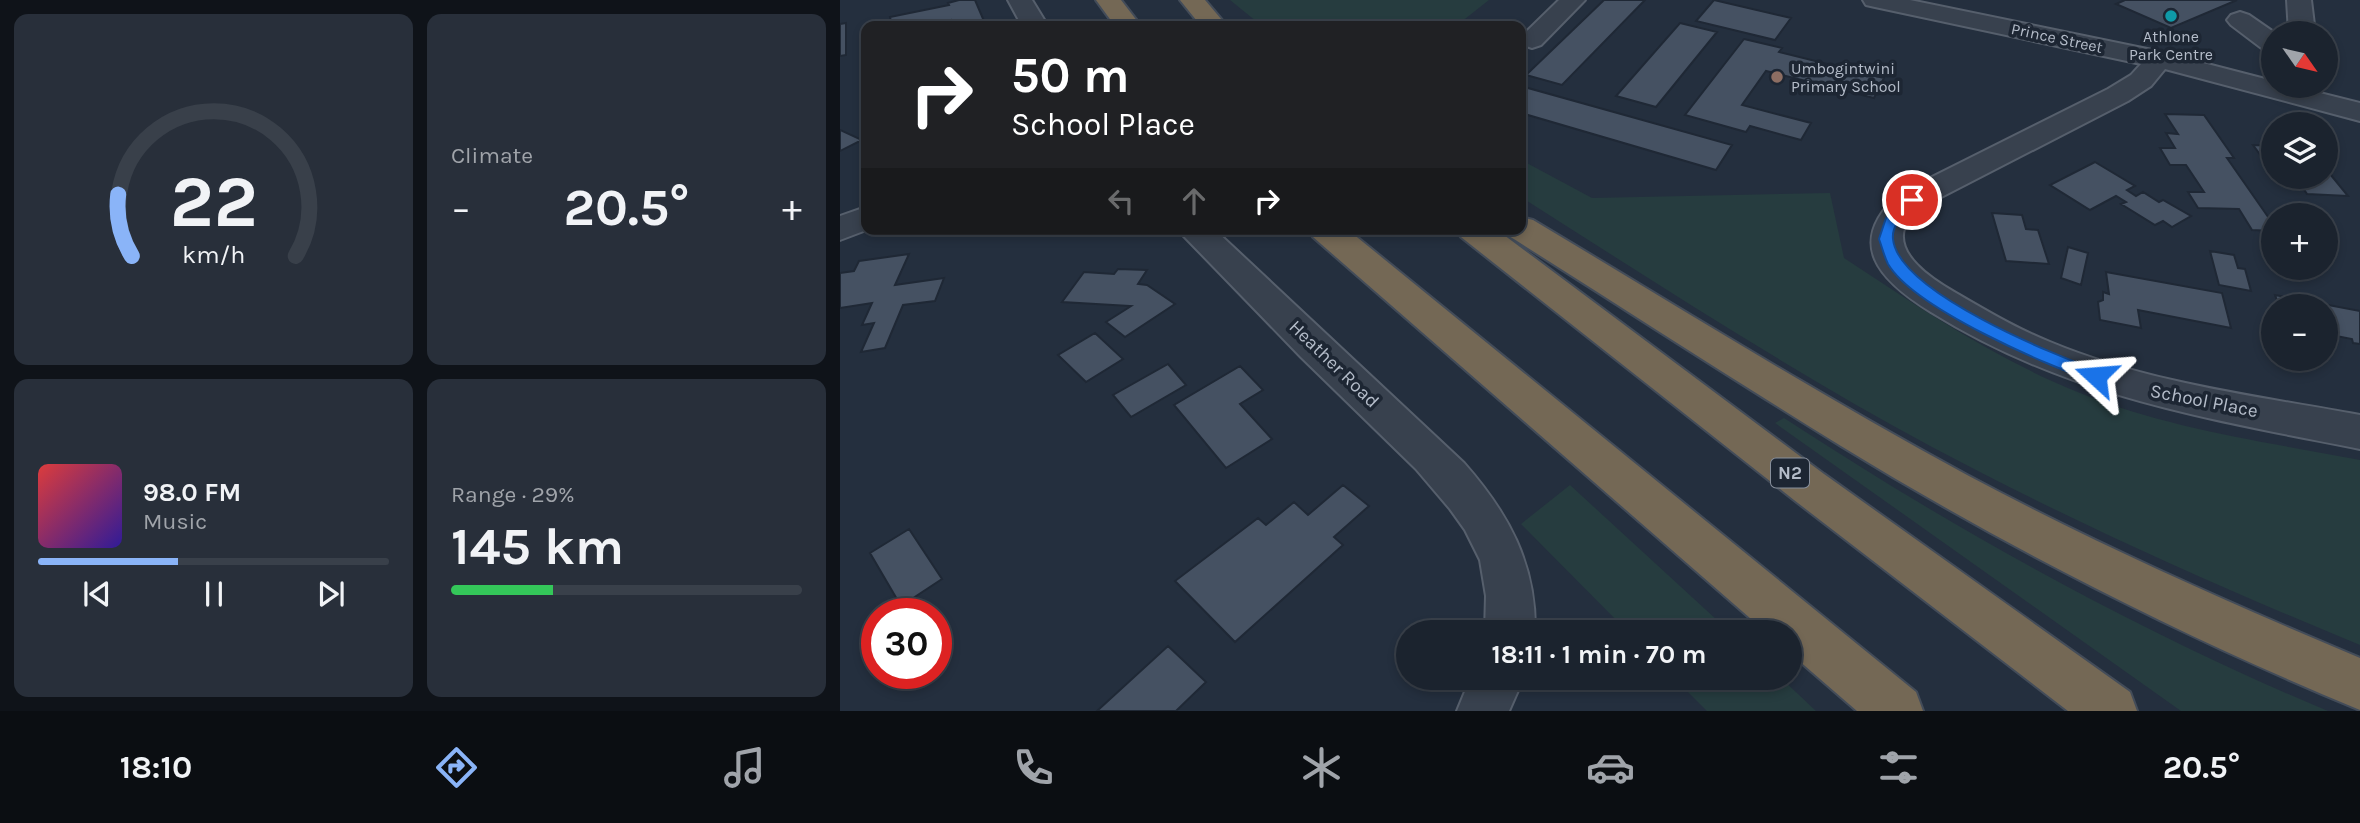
<!DOCTYPE html>
<html lang="en">
<head>
<meta charset="utf-8">
<style>
	:root { --surface:#1b232e; --page:#282f3a; --text:#f1f3f6; --muted:#a0a4aa; --line:#39404a; --accent:#8ab4f8 }
	body { margin:0; font-family:Karla,sans-serif; background:var(--page); color:var(--text); height:100vh; display:flex; flex-direction:column; font-size:26px; white-space:nowrap }
	* { box-sizing:border-box; margin:0 }
	p { font-size:23px; color:var(--muted) }
	.icon { flex:none; width:38px; height:38px; fill:none; stroke:currentColor; stroke-width:2; stroke-linecap:round; stroke-linejoin:round }
	.map { position:relative; flex:1; overflow:hidden }
	.panel { display:flex; flex-direction:column; gap:14px; padding:14px; background:#0f1319; width:840px }
	.panel>* { flex:none }
	.hud { position:absolute; left:21px; top:21px; width:665px; height:214px; border-radius:14px; box-shadow:0 4px 10px #0003,0 0 0 2px var(--line); background:#202124; color:#fff; overflow:hidden }
	.needle { width:46px; rotate:124deg }
	.controls { position:absolute; left:1421px; top:21px; display:grid; gap:14px }
	.controls a { display:grid; place-items:center; width:77px; height:77px; border-radius:50%; background:var(--surface); box-shadow:0 4px 10px #0003,0 0 0 2px var(--line); font-size:35px }
	.speed { position:absolute; left:21px; top:598px; display:flex; gap:14px; font-size:35px; font-weight:700; text-align:center }
	.speed>* { display:grid; place-content:center; width:91px; height:91px; border-radius:50%; background:var(--surface); box-shadow:0 4px 10px #0003,0 0 0 2px var(--line); line-height:1 }
	.speed .limit { border:10px solid #d22; background:#fff; color:#111 }
	.pin { position:absolute; display:grid; place-items:center; width:60px; height:60px; color:#fff; margin:-30px; border:4px solid #fff; border-radius:50%; box-shadow:0 2px 7px #0007 }
	.me { position:absolute; width:77px; margin:-38px; rotate:289deg; stroke-linejoin:round; filter:drop-shadow(0 0 5px #0008) }
	.turn { display:flex; align-items:center; gap:24px; height:147px; padding:0 35px; font-size:32px }
	.turn .icon { width:91px; height:91px; stroke-width:2.5 }
	.turn b { display:block; font-size:49px; line-height:60px }
	.lanes { display:flex; align-items:center; height:66px; padding:0 35px; background:#0003; justify-content:center; gap:35px; direction:ltr }
	.lanes .off { opacity:.35 }
	.big { font-size:52px; font-weight:700; line-height:1.1 }
	.panel .tile { flex:1; display:flex; flex-direction:column; justify-content:center; gap:10px; min-width:0; padding:0 24px; border-radius:14px; background:var(--page) }
	.panel .dial { align-items:center; gap:0 }
	.dial svg { height:182px; overflow:visible; fill:none; stroke:var(--line); stroke-width:7; stroke-linecap:round; text-anchor:middle }
	.dial text { fill:var(--text); stroke:none }
	.song { display:flex; align-items:center; gap:21px }
	.cover { width:84px; height:84px; border-radius:10px; background:linear-gradient(135deg,hsl(0 70% 55%),hsl(250 70% 35%)) }
	.played { height:7px; border-radius:4px; background:linear-gradient(90deg,var(--accent) 40%,var(--line) 40%) }
	.keys { display:flex; justify-content:space-around; direction:ltr }
	.heat { display:flex; justify-content:space-between; align-items:center; font-size:38px; direction:ltr }
	.charge { height:10px; border-radius:5px; background:linear-gradient(90deg,#34c759 29%,var(--line) 0) }
	.panel .tiles { flex:1; display:grid; gap:14px; grid-template-columns:repeat(2,1fr) }
	.trip { position:absolute; left:556px; top:620px; width:406px; height:70px; border-radius:35px; background:var(--surface); box-shadow:0 4px 10px #0003,0 0 0 2px var(--line); font-weight:700; line-height:70px; text-align:center }
	.dock { display:flex; height:112px; justify-content:space-around; align-items:center; background:#0b0e12; color:var(--muted) }
	.dock .icon { width:49px; height:49px }
	.dock .on { color:var(--accent) }
	.dock b { font-size:32px; color:var(--text) }
	main { display:flex; flex:1; min-height:0 }
	.map>svg:first-child { display:block }
	.green { fill:#263c3f }
	.building { fill:#455162; stroke:#1f2835; stroke-width:2 }
	.lines { fill:none; stroke-linecap:round; stroke-linejoin:round }
	.minor-casing { stroke:#565f6c; stroke-width:4 }
	.highway-casing { stroke:#434c59; stroke-width:4 }
	.minor { fill:#38414e; fill-rule:evenodd }
	.highway { fill:#746855; fill-rule:evenodd }
	.route { fill:#1a73e8; stroke:#114b97; stroke-width:2 }
	.culture-dot { fill:#0f9aa8; stroke:#1d2633; stroke-width:2.5 }
	.education-dot { fill:#8d6e63; stroke:#1d2633; stroke-width:2.5 }
	.labels { text-anchor:middle; dominant-baseline:central; stroke-width:7; stroke-linejoin:round; paint-order:stroke }
	.far-poi-label { font-size:16px; fill:#b4bcc9; stroke:#1d2633 }
	.far-street-label { font-size:16px; fill:#b4bcc9; stroke:#1d2633 }
	.shield { fill:#1d2633; stroke:#878f9c; stroke-width:2 }
	.shield-label { font-size:18px; font-weight:bold; fill:#b4bcc9 }
	.street-label { font-size:19px; fill:#b4bcc9; stroke:#1d2633 }
</style>
</head>
<body>
<main>
<section class="panel">
<div class="tiles">
<div class="tile dial"><svg viewBox="0 0 100 80">
<path d="M14 69A42 42 0 1 1 86 69"/>
<path d="M14 69A42 42 0 0 1 8 42" stroke="#8ab4f8"/>
<text x="50" y="56" font-size="32" font-weight="700">22</text>
<text x="50" y="72" font-size="11">km/h</text>
</svg></div>
<div class="tile"><p>Climate</p>
<div class="heat"><a>−</a><b class="big">20.5°</b><a>+</a></div>
</div>
<div class="tile">
<div class="song"><i class="cover"></i><div><b>98.0 FM</b><p>Music</p></div></div>
<div class="played"></div>
<div class="keys"><svg class="icon" aria-label="previous" viewBox="0 0 24 24"><path d="M18 5L8 12l10 7zM5 5v14"/></svg><svg class="icon" aria-label="pause" viewBox="0 0 24 24"><path d="M8 5v14M16 5v14"/></svg><svg class="icon" aria-label="next" viewBox="0 0 24 24"><path d="M6 5l10 7-10 7zM19 5v14"/></svg></div>
</div>
<div class="tile"><p>Range · 29%</p><b class="big">145 km</b><div class="charge"></div></div>
</div>
</section>
<div class="map">
<svg width="1520" height="711" viewBox="0 0 1520 711">
	<rect width="100%" height="100%" fill="#242f3e"/>
	<path class="green" d="M390,0H649L616,26H422Z
		M681,160L752,198L990,193L1004,258C1080,308 1155,359 1240,393C1329,429 1426,442 1520,460V645C1374,585 1231,521 1092,447C951,371 816,283 681,197Z
		M944,418C1117,531 1297,631 1488,711H1341L935,423Z
		M730,485L890,632H788L681,524Z
		M833,677H940L976,711H867Z"/>
	<path class="building" d="M119,0H135L144,21L121,26H114L111,20L85,26H52L50,17L109,5L108,3Z
		M764,0H805L722,85L686,75Z
		M874,0L951,18L935,40L856,21Z
		M1285,0H1397L1331,28L1276,4Z
		M6,23V55L0,56V24Z
		M840,23L877,32L816,107L776,96Z
		M904,39L942,48L939,52L1044,78L1034,98L926,71L902,105L971,123L961,140L910,126L906,132L845,115Z
		M681,86L892,145L876,170L681,113Z
		M1325,114L1364,115L1394,158H1387L1433,224V231L1412,230L1399,209L1358,208L1348,192H1364L1346,165H1330L1320,148H1335L1326,133L1338,134Z
		M0,130L22,140L0,151Z
		M1413,145L1433,146V172Z
		M1255,162L1295,186L1287,190L1296,196L1303,192L1319,202L1323,200L1351,216L1332,227L1323,221L1315,225L1281,204L1286,202L1276,196L1250,210L1210,185Z
		M1486,169L1508,196L1467,194L1463,188L1444,187L1437,177H1486Z
		M1152,213L1182,215L1186,229L1198,230L1209,264L1166,261Z
		M1228,247L1248,253L1241,285L1221,278Z
		M1370,251L1394,255L1398,268L1405,269L1411,291L1379,285Z
		M69,254L55,285L104,278L95,301L63,305L45,348L21,352L34,323L22,325L32,303L0,308V273L14,271L19,261Z
		M278,269L307,270L298,284L307,285L335,304L285,337L266,322L291,306L222,302L244,272L274,274Z
		M1266,272L1382,293L1391,328L1298,310L1301,328L1260,320L1258,302L1263,300V292L1269,294Z
		M1435,295L1520,311V344L1513,343L1512,339L1486,334V306H1439Z
		M255,333L283,359L246,382L218,355Z
		M328,364L346,385L291,417L273,395Z
		M400,366L423,390L400,404L432,439L386,468L334,405Z
		M503,485L529,506L494,537L503,545L395,642L335,581L418,518L426,525L454,502L468,515Z
		M69,529L102,579L61,606L30,553Z
		M328,646L366,682L336,711H257Z"/>
	<g class="lines">
		<defs>
			<path id="minor" d="M168,0H192L208,26H182Z
				M719,0H745L701,45L692,48L683,45V35Z
				M1023,0H1070L1317,51L1433,81V86H1452L1520,103V121L1325,69L1311,86L1288,101L1082,207C1078,212 1071,217 1067,222C1049,253 1095,281 1116,293C1147,311 1177,329 1210,342C1308,383 1416,396 1520,415V449C1365,418 1228,397 1091,312C1039,280 1004,243 1060,193L1268,89L1291,75L1301,64L1035,7L1026,5Z
				M1447,0H1471L1475,33H1449Z
				M1400,12L1409,15L1435,33L1433,52L1424,50L1391,25L1387,20L1391,15Z
				M26,207V229H29L0,240V216Z
				M337,229H374L624,463C668,513 696,563 695,632H645L646,596L640,560L625,530L610,509L576,469L461,357Z
				M631,677H684L669,711H617Z"/>
			<path id="highway" d="M256,0H281L301,26H275Z
				M340,0H365L387,26H361Z
				M681,217L693,220C837,306 979,395 1127,475C1254,543 1387,602 1520,658V710C1341,636 1166,547 1001,446C889,377 780,306 669,236L665,229H681Z
				M468,229H507L1076,692L1083,711H1017L950,653V632H926L473,237Z
				M616,229H656L984,474L1290,692L1297,711H1228L954,500L621,237Z"/>
		</defs>
		<use href="#minor" class="minor-casing"/>
		<use href="#highway" class="highway-casing"/>
		<use href="#minor" class="minor"/>
		<use href="#highway" class="highway"/>
	</g>
	<path class="route" d="M1072,195L1078,200C1069,212 1051,222 1053,239C1058,292 1216,356 1262,372L1265,376L1262,381L1256,382C1207,366 1074,308 1048,264C1044,256 1042,247 1039,239L1046,218L1067,197Z"/>
	<circle class="culture-dot" cx="1331" cy="16" r="7"/>
	<circle class="education-dot" cx="937" cy="77" r="7"/>
	<g class="labels">
		<g class="far-poi-label">
			<text x="1331" y="36">Athlone<tspan x="1331" dy="18">Park Centre</tspan></text>
			<text x="951" y="68" text-anchor="start">Umbogintwini<tspan x="951" dy="18">Primary School</tspan></text>
		</g>
		<g class="far-street-label">
			<text transform="translate(1217 38) rotate(12)">Prince Street</text>
		</g>
		<rect class="shield" x="931" y="458.5" width="38" height="29" rx="5"/>
		<g class="shield-label">
			<text x="950" y="473">N2</text>
		</g>
		<g class="street-label">
			<text transform="translate(494 364) rotate(44)">Heather Road</text>
			<text transform="translate(1364 401) rotate(11)">School Place</text>
		</g>
	</g>
</svg>
<div class="controls">
<a><svg class="needle" viewBox="-14 -14 28 28"><path d="M0-13l5 13h-10z" fill="#e53935"/><path d="M0 13l5-13h-10z" fill="#a0a4aa"/></svg></a>
<a><svg class="icon" aria-label="layers" viewBox="0 0 24 24"><path d="M12 4l9 5-9 5-9-5zM3 14l9 5 9-5"/></svg></a>
<a>+</a>
<a>−</a>
</div>
<div class="speed"><div class="limit">30</div></div>
<div class="pin" style="left:1072px;top:200px;background:#d93025"><svg class="icon" aria-label="arrive" viewBox="0 0 24 24"><path d="M6 21V4h12l-3 4 3 4H6"/></svg></div>
<svg class="me" style="left:1256px;top:376px" viewBox="-20 -20 40 40"><path d="M0-17L14 15 0 8-14 15z" fill="#1a73e8" stroke="#fff" stroke-width="4"/></svg>
<div class="trip">18:11 · 1 min · 70 m</div>
<div class="hud">
<div class="turn"><svg class="icon" aria-label="right" viewBox="0 0 24 24"><path d="M7 20v-9h11M14 6l5 5-5 5"/></svg><div><b>50 m</b>School Place</div></div>
<div class="lanes"><svg class="icon off" aria-label="left" viewBox="0 0 24 24"><path d="M17 20v-9H6M10 6l-5 5 5 5"/></svg><svg class="icon off" aria-label="ahead" viewBox="0 0 24 24"><path d="M12 20V5M6 11l6-6 6 6"/></svg><svg class="icon" aria-label="right" viewBox="0 0 24 24"><path d="M7 20v-9h11M14 6l5 5-5 5"/></svg></div>
</div>
</div>
</main>
<nav class="dock">
<b>18:10</b>
<svg class="icon on" aria-label="directions" viewBox="0 0 24 24"><path d="M12 3l9 9-9 9-9-9zM9 14v-3h6M13 9l2 2-2 2"/></svg>
<svg class="icon" aria-label="music" viewBox="0 0 24 24"><path d="M9 18V5l10-2v13"/><circle cx="6" cy="18" r="3"/><circle cx="16" cy="16" r="3"/></svg>
<svg class="icon" aria-label="phone" viewBox="0 0 24 24"><path d="M5 4h4l2 5-3 2q2 4 5 5l2-3 5 2v4C11 20 4 13 5 4z"/></svg>
<svg class="icon" aria-label="climate" viewBox="0 0 24 24"><path d="M12 3v18M4 7l16 10M4 17L20 7"/></svg>
<svg class="icon" aria-label="car" viewBox="0 0 24 24"><path d="M5 17H2v-5l4-1 3-4h7l3 4 3 1v5h-3M9 17h6M6 11h13"/><circle cx="7" cy="17" r="2"/><circle cx="17" cy="17" r="2"/></svg>
<svg class="icon" aria-label="filters" viewBox="0 0 24 24"><path d="M4 7h16M4 17h16"/><circle cx="9" cy="7" r="2"/><circle cx="15" cy="17" r="2"/></svg>
<b>20.5°</b>
</nav>
</body>
</html>
